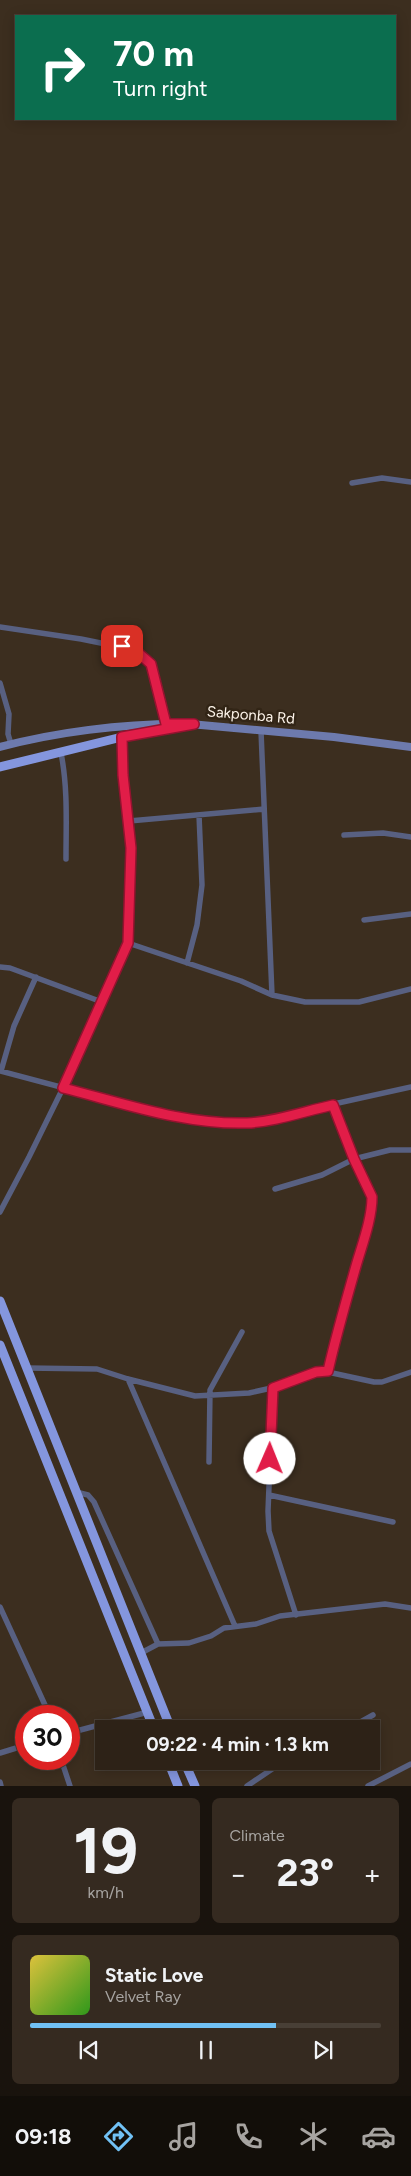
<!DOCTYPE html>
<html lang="en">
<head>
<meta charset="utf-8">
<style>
	:root { --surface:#2d2217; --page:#352a20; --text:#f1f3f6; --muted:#a7a4a1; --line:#483f36; --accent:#71c1f5 }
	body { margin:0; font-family:Figtree,sans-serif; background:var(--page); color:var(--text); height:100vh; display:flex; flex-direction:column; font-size:19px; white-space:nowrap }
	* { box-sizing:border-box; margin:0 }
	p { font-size:16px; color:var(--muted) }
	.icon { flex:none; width:28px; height:28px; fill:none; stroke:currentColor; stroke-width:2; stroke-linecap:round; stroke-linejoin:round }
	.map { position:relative; height:1786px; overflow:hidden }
	.details { display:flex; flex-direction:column; gap:12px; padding:12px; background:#19130d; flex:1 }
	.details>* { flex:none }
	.banner { position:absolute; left:15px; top:15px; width:381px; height:105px; border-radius:0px; box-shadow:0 2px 12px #0003,0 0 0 1px var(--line); background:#0b6e4f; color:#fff; overflow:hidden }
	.speed { position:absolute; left:15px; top:1705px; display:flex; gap:10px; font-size:25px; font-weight:700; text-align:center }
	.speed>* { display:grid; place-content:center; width:65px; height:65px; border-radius:50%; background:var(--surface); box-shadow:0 2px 12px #0003,0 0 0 1px var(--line); line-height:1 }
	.speed .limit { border:8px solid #d22; background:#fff; color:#111 }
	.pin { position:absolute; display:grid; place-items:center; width:42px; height:42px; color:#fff; margin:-21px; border-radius:10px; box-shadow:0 2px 8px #0006 }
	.me { position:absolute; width:55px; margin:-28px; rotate:1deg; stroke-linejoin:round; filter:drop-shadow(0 0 4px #0008) }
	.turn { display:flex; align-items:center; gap:18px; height:105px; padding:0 15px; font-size:22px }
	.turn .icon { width:65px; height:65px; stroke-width:2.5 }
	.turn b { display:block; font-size:35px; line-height:42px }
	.big { font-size:38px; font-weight:700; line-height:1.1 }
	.details .card { flex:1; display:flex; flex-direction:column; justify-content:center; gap:8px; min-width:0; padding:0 18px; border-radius:8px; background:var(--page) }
	.details .dial { align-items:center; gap:0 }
	.dial b { font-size:65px; line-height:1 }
	.song { display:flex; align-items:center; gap:15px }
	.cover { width:60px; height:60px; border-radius:8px; background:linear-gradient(135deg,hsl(50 70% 55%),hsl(110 70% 35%)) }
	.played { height:5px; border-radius:2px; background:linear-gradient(90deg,var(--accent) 70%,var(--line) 70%) }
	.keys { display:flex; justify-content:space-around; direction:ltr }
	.heat { display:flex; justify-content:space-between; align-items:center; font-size:28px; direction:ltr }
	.details .tiles { flex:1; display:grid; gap:12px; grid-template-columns:1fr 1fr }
	.card:last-child { grid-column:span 2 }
	.trip { position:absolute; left:95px; top:1720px; width:285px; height:50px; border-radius:0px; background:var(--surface); box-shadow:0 2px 12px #0003,0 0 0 1px var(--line); font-weight:700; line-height:50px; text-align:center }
	.menu { display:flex; height:80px; justify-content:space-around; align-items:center; background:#120e09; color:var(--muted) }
	.menu .icon { width:35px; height:35px }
	.menu .active { color:var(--accent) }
	.menu b { font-size:22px; color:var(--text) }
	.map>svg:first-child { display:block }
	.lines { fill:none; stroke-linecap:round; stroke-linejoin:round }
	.minor { stroke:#586081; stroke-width:5.5 }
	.secondary { stroke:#6d7aad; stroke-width:8 }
	.trunk { stroke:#8496de; stroke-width:9 }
	.route-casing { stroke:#92132f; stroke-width:12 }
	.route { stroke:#e11d48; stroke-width:9 }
	.labels { text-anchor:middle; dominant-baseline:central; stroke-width:5; stroke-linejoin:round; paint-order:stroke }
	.street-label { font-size:15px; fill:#fcf3e9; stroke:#322516 }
</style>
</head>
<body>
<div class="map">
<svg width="411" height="1786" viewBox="0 0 411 1786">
	<rect width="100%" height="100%" fill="#3c2e1f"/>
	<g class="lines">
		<path class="minor" d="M352,483L382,478L411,482
			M0,627L81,639L135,650L151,664L166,724
			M0,683L9,714L8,734L11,744
			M261,731L272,995
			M61,753C68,788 66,824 66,859
			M129,821L264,809
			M344,835L383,833L411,837
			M364,920L411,914
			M128,943L241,981L272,995L305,1002H359L411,989
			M187,963L197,925L202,885L199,815
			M0,967L10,968L102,1002
			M0,1071L166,1115L201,1121L248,1123L411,1087
			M1,1071L14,1026L36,977
			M275,1189L322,1175L354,1159L390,1150H411
			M0,1212L29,1157L63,1088L128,943L131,848L123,775L122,737
			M27,1368L97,1369L128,1379L195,1396L249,1393L285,1385L323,1371L374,1382H382L411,1372
			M328,1371L337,1333L372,1204V1197L354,1159L333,1105
			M128,1379L235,1626
			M273,1388L268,1511L269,1531L296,1615
			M209,1462L210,1390L242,1332
			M76,1492L88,1495L94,1502L158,1644
			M269,1495L393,1522
			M0,1607L50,1716
			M141,1653L158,1644L189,1643L211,1636L224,1628L256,1624L280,1616L385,1604L411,1608
			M348,1729L373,1715
			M69,1733L148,1712
			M0,1753L26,1745
			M61,1759L70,1786
			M0,1782L1,1786
			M247,1786L284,1761
			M368,1786L411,1764"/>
		<path class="secondary" d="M190,724L334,737L411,747
			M0,747C56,732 121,724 179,724"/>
		<path class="trunk" d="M0,767L122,737L194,724
			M0,1301L171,1729
			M0,1345L154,1729
			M168,1761L178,1786
			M184,1761L195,1786"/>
	</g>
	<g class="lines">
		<defs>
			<path id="route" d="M122,646L135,650L151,664L166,724H194L122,737L123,775L131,848L128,943L63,1088C123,1103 184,1125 247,1123C275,1122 305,1111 333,1105L354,1159L372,1197C372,1219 362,1245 356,1266C346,1301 336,1336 328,1371L316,1372L273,1388L270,1459"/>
		</defs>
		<use href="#route" class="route-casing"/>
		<use href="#route" class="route"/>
	</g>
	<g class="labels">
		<g class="street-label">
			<text transform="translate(251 715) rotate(5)">Sakponba Rd</text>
		</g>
	</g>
</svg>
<div class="speed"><div class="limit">30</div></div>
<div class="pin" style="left:122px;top:646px;background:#d93025"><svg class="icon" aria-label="arrive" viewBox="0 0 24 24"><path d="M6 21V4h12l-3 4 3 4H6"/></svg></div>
<svg class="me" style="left:270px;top:1459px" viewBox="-20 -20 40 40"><circle r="19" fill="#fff"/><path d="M0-13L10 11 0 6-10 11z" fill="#e11d48"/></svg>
<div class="trip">09:22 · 4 min · 1.3 km</div>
<div class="banner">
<div class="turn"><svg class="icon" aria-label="right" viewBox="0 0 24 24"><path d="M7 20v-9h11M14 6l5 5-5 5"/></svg><div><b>70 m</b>Turn right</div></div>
</div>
</div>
<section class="details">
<div class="tiles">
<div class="card dial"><b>19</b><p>km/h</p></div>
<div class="card"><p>Climate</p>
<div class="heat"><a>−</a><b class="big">23°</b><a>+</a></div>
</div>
<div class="card">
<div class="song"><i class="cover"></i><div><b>Static Love</b><p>Velvet Ray</p></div></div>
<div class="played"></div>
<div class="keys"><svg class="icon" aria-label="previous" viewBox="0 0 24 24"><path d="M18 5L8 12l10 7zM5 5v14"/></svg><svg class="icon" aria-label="pause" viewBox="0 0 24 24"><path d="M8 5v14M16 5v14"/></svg><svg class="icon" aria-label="next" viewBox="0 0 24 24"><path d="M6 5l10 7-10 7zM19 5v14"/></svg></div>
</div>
</div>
</section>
<nav class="menu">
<b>09:18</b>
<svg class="icon active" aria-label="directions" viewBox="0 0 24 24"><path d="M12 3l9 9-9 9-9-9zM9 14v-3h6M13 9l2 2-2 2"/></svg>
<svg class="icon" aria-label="music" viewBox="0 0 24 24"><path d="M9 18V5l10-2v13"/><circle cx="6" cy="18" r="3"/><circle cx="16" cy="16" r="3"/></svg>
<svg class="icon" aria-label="phone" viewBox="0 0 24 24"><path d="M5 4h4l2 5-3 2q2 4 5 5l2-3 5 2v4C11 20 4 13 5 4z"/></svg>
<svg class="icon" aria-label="climate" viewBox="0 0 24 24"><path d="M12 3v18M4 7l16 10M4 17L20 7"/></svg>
<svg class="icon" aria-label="car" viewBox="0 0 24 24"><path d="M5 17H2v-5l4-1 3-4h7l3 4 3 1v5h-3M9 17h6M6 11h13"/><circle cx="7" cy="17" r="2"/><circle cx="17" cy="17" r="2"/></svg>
</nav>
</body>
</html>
